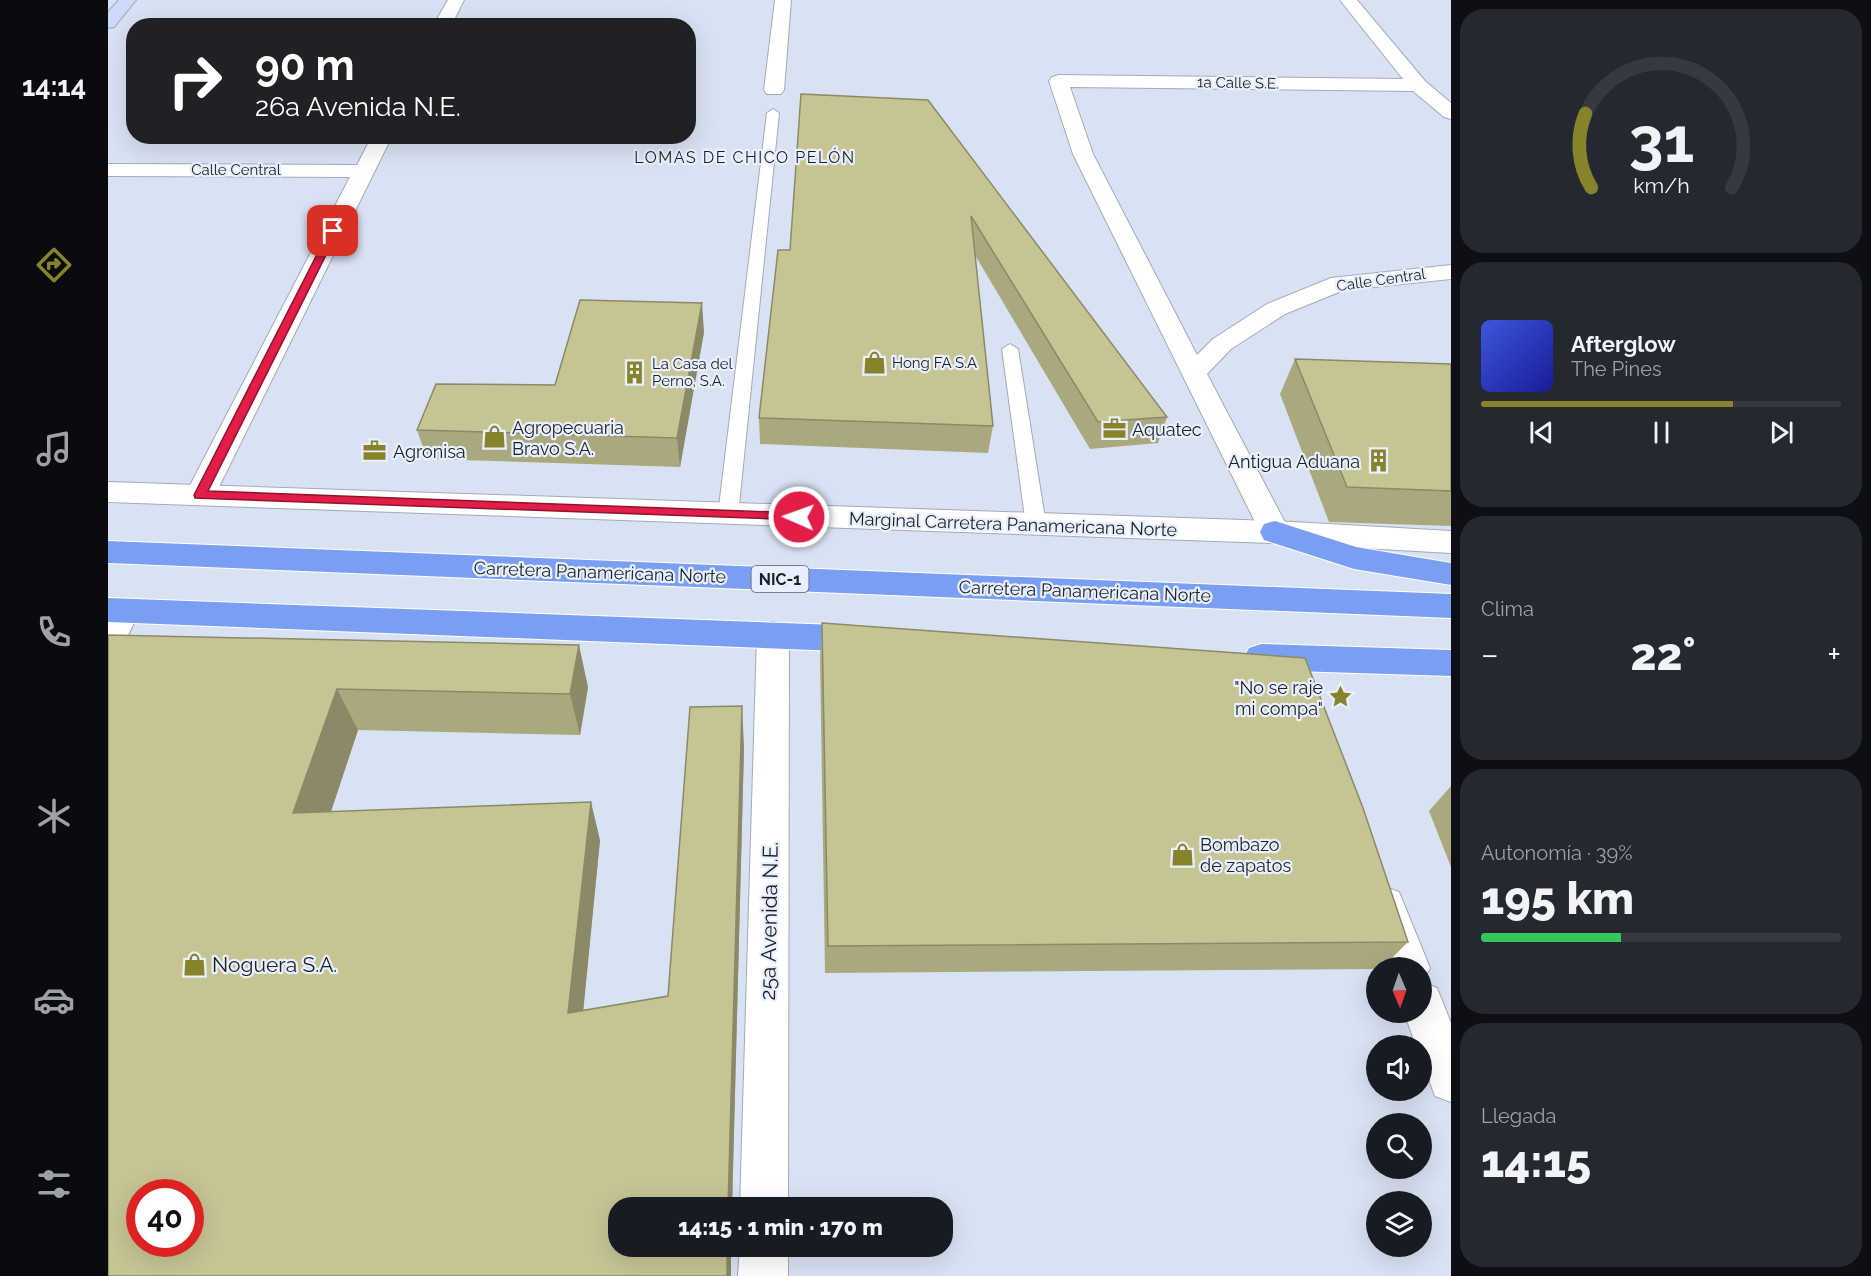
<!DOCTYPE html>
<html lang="es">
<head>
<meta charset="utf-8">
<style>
	:root { --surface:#171b24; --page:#242831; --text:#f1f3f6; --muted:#9ea1a6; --line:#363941; --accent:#87832b }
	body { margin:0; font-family:Raleway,sans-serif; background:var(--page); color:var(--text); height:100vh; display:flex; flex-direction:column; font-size:22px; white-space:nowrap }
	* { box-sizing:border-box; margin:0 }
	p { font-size:20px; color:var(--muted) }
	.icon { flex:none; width:33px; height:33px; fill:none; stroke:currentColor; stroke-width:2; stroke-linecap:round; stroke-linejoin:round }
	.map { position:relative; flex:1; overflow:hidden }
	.panel { display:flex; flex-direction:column; gap:9px; padding:9px; background:#0d0f14; width:420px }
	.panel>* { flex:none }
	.hud { position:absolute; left:18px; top:18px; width:570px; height:126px; border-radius:24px; box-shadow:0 6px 24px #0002; background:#202124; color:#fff; overflow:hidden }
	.needle { width:39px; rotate:178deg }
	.controls { position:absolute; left:1258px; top:957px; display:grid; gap:12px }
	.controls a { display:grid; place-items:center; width:66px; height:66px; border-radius:50%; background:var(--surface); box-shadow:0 6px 24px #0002; font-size:30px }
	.speed { position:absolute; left:18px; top:1179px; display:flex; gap:12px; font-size:30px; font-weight:700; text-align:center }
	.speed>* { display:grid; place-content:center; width:78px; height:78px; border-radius:50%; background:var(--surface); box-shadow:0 6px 24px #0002; line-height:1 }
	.speed .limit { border:9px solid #d22; background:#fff; color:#111 }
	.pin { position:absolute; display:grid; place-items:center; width:51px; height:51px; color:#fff; margin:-26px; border-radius:12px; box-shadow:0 3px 9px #0006 }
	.me { position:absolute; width:66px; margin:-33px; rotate:272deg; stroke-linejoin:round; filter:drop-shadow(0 0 4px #0008) }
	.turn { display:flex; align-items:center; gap:21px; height:126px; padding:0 30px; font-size:27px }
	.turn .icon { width:78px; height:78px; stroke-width:2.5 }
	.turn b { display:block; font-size:42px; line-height:51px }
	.big { font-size:45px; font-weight:800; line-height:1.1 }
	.panel .widget { flex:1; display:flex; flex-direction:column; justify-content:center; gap:9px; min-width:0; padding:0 21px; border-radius:24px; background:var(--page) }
	.panel .dial { align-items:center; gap:0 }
	.dial svg { height:156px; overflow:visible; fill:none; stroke:var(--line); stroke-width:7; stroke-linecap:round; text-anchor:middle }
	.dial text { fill:var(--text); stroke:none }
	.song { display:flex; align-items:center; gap:18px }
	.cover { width:72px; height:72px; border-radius:9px; background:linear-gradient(135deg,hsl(230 70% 55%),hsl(240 70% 35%)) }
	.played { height:6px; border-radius:3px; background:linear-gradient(90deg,var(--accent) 70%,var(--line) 70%) }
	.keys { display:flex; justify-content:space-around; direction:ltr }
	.heat { display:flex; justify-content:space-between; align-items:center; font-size:33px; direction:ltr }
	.charge { height:9px; border-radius:4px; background:linear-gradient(90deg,#34c759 39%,var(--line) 0) }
	.trip { position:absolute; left:500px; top:1197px; width:345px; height:60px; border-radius:24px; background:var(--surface); box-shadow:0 6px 24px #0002; font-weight:800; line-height:60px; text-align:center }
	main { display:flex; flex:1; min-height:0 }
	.tab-bar { display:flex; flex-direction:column; width:108px; justify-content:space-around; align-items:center; background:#090b0e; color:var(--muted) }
	.tab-bar .icon { width:42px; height:42px }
	.tab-bar .current { color:var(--accent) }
	.tab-bar b { font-size:27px; color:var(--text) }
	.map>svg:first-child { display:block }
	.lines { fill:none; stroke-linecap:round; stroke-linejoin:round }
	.service-casing { stroke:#a2aaba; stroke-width:2 }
	.minor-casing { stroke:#a2aaba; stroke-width:2 }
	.tertiary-casing { stroke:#a2aaba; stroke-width:2 }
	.secondary-casing { stroke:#a2aaba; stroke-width:2 }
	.trunk-casing { stroke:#fff; stroke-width:2 }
	.service { fill:#fff; fill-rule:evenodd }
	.minor { fill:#fff; fill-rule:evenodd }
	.tertiary { fill:#fff; fill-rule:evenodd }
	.secondary { fill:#cddbfa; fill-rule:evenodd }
	.trunk { fill:#7a9ff2; fill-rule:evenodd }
	.wall { fill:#aaa97e }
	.shaded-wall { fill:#8b8967 }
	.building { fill:#c6c493; stroke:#8b8967; stroke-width:1.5; fill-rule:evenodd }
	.route { fill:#e11d48; stroke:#92132f; stroke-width:1.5 }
	.labels { text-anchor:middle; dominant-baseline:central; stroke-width:4.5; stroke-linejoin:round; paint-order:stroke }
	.far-street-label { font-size:15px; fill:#1c2026; stroke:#e8effd }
	.far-poi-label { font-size:15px; fill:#1c2026; stroke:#e8effd; text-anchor:start }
	.far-neighbourhood-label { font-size:16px; letter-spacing:1.5px; fill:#1c2026; stroke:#e8effd }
	.shield { fill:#e8effd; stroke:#595e66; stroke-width:1.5 }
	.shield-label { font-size:16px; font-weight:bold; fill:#1c2026 }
	.poi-label { font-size:18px; fill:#1c2026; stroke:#e8effd; text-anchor:start }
	.street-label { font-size:18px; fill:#1c2026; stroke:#e8effd }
	.near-street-label { font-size:21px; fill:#1c2026; stroke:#e8effd }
	.near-poi-label { font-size:21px; fill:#1c2026; stroke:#e8effd; text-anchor:start }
</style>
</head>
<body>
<main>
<nav class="tab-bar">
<b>14:14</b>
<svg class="icon current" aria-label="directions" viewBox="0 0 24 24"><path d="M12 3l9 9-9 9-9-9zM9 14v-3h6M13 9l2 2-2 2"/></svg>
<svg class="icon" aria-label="music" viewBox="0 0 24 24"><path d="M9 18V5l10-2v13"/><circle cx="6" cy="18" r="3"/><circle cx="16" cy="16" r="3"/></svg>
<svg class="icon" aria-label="phone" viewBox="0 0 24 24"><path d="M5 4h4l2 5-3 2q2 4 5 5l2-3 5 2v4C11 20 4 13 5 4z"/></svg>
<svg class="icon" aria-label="climate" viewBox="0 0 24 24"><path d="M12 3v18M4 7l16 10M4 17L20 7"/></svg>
<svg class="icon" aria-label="car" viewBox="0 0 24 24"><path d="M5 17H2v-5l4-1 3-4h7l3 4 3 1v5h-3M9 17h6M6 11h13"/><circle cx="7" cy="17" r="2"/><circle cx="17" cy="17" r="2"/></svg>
<svg class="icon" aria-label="filters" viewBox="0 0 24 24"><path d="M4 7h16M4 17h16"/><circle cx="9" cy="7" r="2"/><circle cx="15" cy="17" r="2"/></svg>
</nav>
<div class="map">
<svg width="1343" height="1276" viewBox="0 0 1343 1276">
	<rect width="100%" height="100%" fill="#d9e2f3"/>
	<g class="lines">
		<defs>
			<path id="service" d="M665,109L671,113L630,515L627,520L620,522L613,520L610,515L659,113Z
				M902,344L910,349L938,525L935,530L928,532L921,530L918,525L894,349Z"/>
			<path id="minor" d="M340,0H356L343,26H325Z
				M667,0H683L676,90L673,94H659L656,90Z
				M1232,0H1249L1317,81L1343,103V119L1336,117L1305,91L962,87L985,154L1089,355L1105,339L1159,304L1223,278L1343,265V279L1236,290L1177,314L1123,349L1099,374L1182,532L1178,540L1167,543L1156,540L1152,532L965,154L941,81L944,77L951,75L1295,79Z
				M264,136H284L107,495L102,502L92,505L82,502L77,495L242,177L0,176V164L249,165Z
				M16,599L27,602L32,611L12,651L0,655V611L5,602Z
				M665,622L677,626L681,635L680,1208H632L649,635L653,626Z
				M1277,887L1291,892L1322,968L1314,982L1329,988L1343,1023V1102L1327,1096L1314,1061V1046H1308L1296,1012H1314V968H1280L1257,905L1263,892Z
				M632,1246H680V1276H630Z"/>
			<path id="tertiary" d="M0,482L1167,521L1343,531V553L1167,543L0,502Z"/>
			<path id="secondary" d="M11,0H28L6,27L0,28V12Z"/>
			<path id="trunk" d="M1167,521L1248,547L1343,563V585L1246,569L1156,540L1152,532L1156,524Z
				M0,541L1343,594V618L0,563Z
				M0,598L757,626L769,630L774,639L769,648L757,652L0,622Z
				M1153,644L1343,650V676L1153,670L1141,666L1136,657L1141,648Z"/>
		</defs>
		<use href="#service" class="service-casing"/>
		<use href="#minor" class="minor-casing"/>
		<use href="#tertiary" class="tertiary-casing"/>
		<use href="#secondary" class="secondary-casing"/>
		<use href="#trunk" class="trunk-casing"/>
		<use href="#service" class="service"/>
		<use href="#minor" class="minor"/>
		<use href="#tertiary" class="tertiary"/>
		<use href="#secondary" class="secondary"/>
		<use href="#trunk" class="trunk"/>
	</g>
	<path class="wall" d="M820,100L1059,417L1050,443L982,449L867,255L885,426L880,453L652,444L651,418L682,250Z
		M596,332L572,467L319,459L309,430L447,385Z
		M1187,359L1343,364V526L1221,522L1172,394Z
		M714,623L1300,942L1274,968H1269V969L717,973L712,657Z
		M0,635L480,687L472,735L250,730L223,811L492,840L475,1010L560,996L636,747L624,1208Z
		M1343,786V867L1321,811Z"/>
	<path class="shaded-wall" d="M594,303L596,332L572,467L569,438Z
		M471,645L480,687L472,735L462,694Z
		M229,689L250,730L210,851L185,813Z
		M634,706L636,747L624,1208H620Z
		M483,802L492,840L472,1044L460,1013Z
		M619,1246H623V1276H619Z"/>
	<path class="building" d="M693,94L820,100L1059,417L990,422L863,216L885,426L651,418L670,250H682Z
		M472,300L594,303L569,438L309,430L328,384L447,385Z
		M1187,359L1343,364V491L1239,487Z
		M714,623L1197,658L1255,808L1300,942L720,946Z
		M0,635L471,645L462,694L229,689L185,813L483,802L460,1013L560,996L582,707L634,706L620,1208H510V1246H619V1276H0ZM32,1192H82V1244H32Z"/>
	<path class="route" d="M222,229L230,231L100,491L691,513L697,517L695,520L87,498L86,495Z"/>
	<defs>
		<symbol id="shop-bare" viewBox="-9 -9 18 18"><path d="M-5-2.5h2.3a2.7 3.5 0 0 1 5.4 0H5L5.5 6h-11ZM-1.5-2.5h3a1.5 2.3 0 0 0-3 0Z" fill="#87832b" stroke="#e8effd" stroke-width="2.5" paint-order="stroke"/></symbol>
		<symbol id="building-bare" viewBox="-9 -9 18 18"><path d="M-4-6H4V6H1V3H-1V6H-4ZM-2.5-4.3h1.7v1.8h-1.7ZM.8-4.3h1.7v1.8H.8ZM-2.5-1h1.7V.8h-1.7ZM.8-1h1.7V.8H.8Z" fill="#87832b" stroke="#e8effd" stroke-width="2.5" paint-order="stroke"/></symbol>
		<symbol id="office-bare" viewBox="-9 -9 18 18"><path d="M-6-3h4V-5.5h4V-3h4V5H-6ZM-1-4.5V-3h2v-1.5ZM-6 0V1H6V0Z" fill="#87832b" stroke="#e8effd" stroke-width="2.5" paint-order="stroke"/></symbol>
		<symbol id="sight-bare" viewBox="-9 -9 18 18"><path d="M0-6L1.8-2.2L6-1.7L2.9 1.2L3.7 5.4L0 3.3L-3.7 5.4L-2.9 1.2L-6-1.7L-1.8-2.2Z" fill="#87832b" stroke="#e8effd" stroke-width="2.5" paint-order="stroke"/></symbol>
	</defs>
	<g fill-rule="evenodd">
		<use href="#shop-bare" x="750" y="346" width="33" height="33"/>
		<use href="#building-bare" x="510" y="356" width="33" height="33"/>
		<use href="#office-bare" x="990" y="412" width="33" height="33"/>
		<use href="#shop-bare" x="370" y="420" width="33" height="33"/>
		<use href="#office-bare" x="250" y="434" width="33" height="33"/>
		<use href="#building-bare" x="1254" y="444" width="33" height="33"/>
		<use href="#sight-bare" x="1216" y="680" width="33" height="33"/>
		<use href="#shop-bare" x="1058" y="838" width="33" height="33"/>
		<use href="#shop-bare" x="70" y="948" width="33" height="33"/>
	</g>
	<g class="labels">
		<g class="far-street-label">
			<text transform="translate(1130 83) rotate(1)">1a Calle S.E.</text>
			<text x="128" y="170">Calle Central</text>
			<text transform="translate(1273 280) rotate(-8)">Calle Central</text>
		</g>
		<g class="far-poi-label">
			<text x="784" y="363">Hong FA S.A</text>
			<text x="544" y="364">La Casa del<tspan x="544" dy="17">Perno, S.A.</tspan></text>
		</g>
		<g class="far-neighbourhood-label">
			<text x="637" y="157">LOMAS DE CHICO PELÓN</text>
		</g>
		<rect class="shield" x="643.5" y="566" width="57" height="26" rx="4.5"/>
		<g class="shield-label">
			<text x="672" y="579">NIC-1</text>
		</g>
		<g class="poi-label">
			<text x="404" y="427">Agropecuaria<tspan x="404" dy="21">Bravo S.A.</tspan></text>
			<text x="1024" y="429">Aquatec</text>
			<text x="285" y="451">Agronisa</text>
			<text x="1252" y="461" text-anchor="end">Antigua Aduana</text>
			<text x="1215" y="687" text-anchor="end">"No se raje<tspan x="1215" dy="21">mi compa"</tspan></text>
			<text x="1092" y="844">Bombazo<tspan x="1092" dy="21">de zapatos</tspan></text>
		</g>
		<g class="street-label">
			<text transform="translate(905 524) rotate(2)">Marginal Carretera Panamericana Norte</text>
			<text transform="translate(492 572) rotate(2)">Carretera Panamericana Norte</text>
			<text transform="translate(977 591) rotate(2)">Carretera Panamericana Norte</text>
		</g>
		<g class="near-street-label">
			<text transform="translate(661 921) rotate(-89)">25a Avenida N.E.</text>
		</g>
		<g class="near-poi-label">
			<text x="104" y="964">Noguera S.A.</text>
		</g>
	</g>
</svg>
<div class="controls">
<a><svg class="needle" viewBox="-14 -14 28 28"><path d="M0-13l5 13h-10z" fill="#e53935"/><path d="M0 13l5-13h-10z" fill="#9ea1a6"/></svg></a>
<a><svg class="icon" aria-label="sound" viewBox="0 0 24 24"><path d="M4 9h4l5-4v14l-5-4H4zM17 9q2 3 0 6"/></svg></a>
<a><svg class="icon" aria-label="search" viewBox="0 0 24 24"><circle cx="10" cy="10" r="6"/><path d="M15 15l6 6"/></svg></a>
<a><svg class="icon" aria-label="layers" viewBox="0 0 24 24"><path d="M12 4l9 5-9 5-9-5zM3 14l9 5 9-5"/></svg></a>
</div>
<div class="speed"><div class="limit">40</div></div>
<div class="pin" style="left:225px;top:231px;background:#d93025"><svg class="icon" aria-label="arrive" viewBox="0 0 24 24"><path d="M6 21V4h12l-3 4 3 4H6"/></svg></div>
<svg class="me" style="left:691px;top:517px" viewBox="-20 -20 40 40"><circle r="17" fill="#e11d48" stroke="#fff" stroke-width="3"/><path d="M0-11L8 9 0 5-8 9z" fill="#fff"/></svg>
<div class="trip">14:15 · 1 min · 170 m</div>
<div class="hud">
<div class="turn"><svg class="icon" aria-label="right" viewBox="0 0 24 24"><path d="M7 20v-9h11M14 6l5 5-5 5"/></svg><div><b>90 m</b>26a Avenida N.E.</div></div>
</div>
</div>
<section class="panel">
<div class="widget dial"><svg viewBox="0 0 100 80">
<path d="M14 69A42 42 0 1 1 86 69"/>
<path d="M14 69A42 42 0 0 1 11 31" stroke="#87832b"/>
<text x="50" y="56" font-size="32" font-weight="700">31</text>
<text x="50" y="72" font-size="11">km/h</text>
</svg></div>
<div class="widget">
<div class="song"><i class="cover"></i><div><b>Afterglow</b><p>The Pines</p></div></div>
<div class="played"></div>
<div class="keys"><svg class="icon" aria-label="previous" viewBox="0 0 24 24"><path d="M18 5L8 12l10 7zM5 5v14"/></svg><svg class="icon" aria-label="pause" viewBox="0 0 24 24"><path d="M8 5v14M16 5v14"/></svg><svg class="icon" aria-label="next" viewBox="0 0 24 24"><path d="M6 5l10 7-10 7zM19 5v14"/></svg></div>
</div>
<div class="widget"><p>Clima</p>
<div class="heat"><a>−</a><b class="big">22°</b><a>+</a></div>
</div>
<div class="widget"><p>Autonomía · 39%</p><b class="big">195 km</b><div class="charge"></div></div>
<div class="widget"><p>Llegada</p><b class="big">14:15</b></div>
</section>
</main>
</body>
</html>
